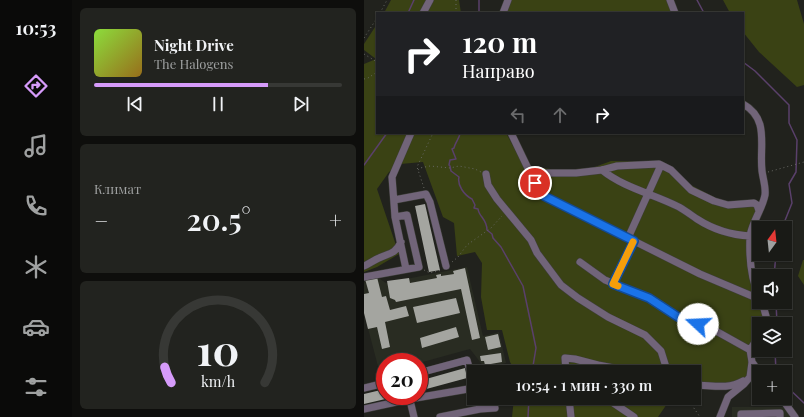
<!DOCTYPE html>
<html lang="ru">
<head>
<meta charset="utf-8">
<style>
	:root { --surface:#191a16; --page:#22231f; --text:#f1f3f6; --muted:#9fa1a1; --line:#373835; --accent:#d69bfa }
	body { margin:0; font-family:"Playfair Display",serif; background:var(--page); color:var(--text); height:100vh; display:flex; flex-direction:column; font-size:15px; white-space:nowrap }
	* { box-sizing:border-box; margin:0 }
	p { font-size:13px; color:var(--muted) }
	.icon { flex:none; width:22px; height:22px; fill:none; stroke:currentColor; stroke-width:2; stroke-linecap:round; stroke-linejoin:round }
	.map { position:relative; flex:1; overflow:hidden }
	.panel { display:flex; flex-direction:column; gap:8px; padding:8px; background:#0e0e0c; width:292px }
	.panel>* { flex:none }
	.guide { position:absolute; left:12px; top:12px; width:368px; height:122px; border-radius:0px; box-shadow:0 1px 3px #0004,0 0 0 1px var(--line); background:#202124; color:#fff; overflow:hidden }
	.needle { width:26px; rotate:15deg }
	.buttons { position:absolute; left:388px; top:221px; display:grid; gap:8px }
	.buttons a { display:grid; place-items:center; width:40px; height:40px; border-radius:0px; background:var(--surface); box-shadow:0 1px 3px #0004,0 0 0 1px var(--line); font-size:20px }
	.speed { position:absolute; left:12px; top:353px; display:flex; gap:8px; font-size:20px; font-weight:700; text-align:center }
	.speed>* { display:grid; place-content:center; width:52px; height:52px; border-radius:50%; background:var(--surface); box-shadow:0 1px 3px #0004,0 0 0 1px var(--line); line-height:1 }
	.speed .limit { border:6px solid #d22; background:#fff; color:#111 }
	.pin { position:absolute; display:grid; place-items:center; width:34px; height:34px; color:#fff; margin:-17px; border:2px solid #fff; border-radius:50%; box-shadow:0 1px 4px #0007 }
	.me { position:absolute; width:44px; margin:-22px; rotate:290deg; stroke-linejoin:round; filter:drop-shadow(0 0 3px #0008) }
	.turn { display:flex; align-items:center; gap:14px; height:84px; padding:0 20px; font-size:18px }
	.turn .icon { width:52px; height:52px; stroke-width:2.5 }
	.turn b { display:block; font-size:28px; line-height:34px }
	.lanes { display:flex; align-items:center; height:38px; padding:0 20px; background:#0003; justify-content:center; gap:20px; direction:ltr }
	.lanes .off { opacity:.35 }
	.big { font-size:30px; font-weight:600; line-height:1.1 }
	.panel .widget { flex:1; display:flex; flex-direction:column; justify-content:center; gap:6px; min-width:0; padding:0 14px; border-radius:6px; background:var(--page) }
	.panel .dial { align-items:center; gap:0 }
	.dial svg { height:104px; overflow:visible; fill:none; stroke:var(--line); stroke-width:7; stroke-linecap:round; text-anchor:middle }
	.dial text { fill:var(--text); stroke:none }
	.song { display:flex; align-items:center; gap:12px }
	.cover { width:48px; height:48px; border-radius:6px; background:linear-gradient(135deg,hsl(90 70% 55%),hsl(40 70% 35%)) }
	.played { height:4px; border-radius:2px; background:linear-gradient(90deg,var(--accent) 70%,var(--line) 70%) }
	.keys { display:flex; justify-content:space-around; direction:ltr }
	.heat { display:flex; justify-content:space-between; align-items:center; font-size:22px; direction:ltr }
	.trip { position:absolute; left:103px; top:365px; width:234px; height:40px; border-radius:0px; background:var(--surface); box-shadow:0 1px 3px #0004,0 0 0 1px var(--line); font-weight:600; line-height:40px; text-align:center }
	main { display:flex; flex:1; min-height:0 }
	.dock { display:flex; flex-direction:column; width:72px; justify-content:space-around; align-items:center; background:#0a0a09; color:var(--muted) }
	.dock .icon { width:28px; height:28px }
	.dock .current { color:var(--accent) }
	.dock b { font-size:18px; color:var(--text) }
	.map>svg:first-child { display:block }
	.built { fill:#292c22 }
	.green { fill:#3a4214 }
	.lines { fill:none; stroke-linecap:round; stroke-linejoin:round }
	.stream { stroke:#5a406b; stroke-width:1.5 }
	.building { fill:#a4a5a0 }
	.minor-casing { stroke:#3d3e39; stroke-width:8 }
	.path { stroke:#676864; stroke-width:1; stroke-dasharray:1 3; stroke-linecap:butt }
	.minor { stroke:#716479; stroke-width:7 }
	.route-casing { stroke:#114b97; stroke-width:10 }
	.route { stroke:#1a73e8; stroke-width:7 }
	.slow { stroke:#f59e0b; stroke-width:7 }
</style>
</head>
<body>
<main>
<nav class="dock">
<b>10:53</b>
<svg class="icon current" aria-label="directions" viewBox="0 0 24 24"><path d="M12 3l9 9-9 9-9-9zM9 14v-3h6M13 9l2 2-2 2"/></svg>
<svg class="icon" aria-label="music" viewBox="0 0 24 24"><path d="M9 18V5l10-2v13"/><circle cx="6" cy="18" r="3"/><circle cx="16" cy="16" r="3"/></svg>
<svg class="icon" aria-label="phone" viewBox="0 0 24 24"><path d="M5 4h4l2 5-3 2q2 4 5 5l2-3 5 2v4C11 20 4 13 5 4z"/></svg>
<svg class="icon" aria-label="climate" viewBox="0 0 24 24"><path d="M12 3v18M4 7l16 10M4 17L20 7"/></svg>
<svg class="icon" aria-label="car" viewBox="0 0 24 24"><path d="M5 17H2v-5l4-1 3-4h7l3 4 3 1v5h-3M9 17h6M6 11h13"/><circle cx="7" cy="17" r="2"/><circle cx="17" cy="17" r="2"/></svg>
<svg class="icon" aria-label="filters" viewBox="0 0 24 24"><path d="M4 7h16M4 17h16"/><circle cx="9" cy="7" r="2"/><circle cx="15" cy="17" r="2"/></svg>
</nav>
<section class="panel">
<div class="widget">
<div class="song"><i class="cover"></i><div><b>Night Drive</b><p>The Halogens</p></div></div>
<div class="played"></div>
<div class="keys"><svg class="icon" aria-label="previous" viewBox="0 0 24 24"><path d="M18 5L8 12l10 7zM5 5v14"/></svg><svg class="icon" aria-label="pause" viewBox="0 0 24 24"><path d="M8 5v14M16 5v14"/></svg><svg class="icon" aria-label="next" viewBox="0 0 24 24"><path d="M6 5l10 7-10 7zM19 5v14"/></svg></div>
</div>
<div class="widget"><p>Климат</p>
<div class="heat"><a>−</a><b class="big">20.5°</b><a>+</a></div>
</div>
<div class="widget dial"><svg viewBox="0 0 100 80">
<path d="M14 69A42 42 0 1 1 86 69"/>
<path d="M14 69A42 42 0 0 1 9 57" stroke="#d69bfa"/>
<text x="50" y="56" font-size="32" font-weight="700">10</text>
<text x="50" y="72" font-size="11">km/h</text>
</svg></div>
</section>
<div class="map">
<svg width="440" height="417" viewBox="0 0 440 417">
	<rect width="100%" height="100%" fill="#21221d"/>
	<path class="built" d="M103,267L119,336L135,332L142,363L120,367L106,349L55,363L21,362V372L16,374L0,313V284L1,279L13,277L22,283Z
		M368,407H421L428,417H368Z"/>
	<path class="green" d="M27,0H95L97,13H20Z
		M140,0H308L314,13H136Z
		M359,0H433L440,24V85L433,87L395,52L379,32V13H366Z
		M13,24V133H142L160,166L196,170L228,168L247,161L295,162L325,184L356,200L364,202L390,201L401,207L389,232L391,275L402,324H395V338L390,348V362L386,380L367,389H330V372H152L146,362L138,330H123L117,297L118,263L111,252L93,256L90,223L79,217L59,162L36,164L25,172L13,189L35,254L13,267L0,272V64L12,59L0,50V44Z
		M439,260H440V285L434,276Z
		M150,398H307L294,417H148Z"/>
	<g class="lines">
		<path class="stream" d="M333,0L340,13
			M44,13L50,0
			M115,13V0
			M379,62L391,71L425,105V123L433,140L432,172L425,184L428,203L418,228
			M96,133C96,137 91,143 90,148L88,149L92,159L86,160L85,165L86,166L87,171L95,177C93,185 100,195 108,199L111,205L110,208L114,209C115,217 123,219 123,230L128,234L129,238L137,247L159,286L172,348L168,372
			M0,165L23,133
			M410,276L412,254
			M412,302L413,324
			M411,350L412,372
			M421,385L440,403
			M164,417L165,398"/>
	</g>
	<path class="building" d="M61,204L76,270L65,272L51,206Z
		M101,268L116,338L108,340L97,289L32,302L31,300L26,298L23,281L45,278L46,283L73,278L72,275L77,274V276L90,274L89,271Z
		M13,277L18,297L22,296L26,310L42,306L45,316L21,322L26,347L18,349L13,327L4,329L0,313V294L5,293L1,279Z
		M92,298L96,313L53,323L49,307Z
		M92,327L95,337L58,348L56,338Z
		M134,334L137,347L124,350L121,337Z
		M137,353L138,362L121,365L120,361H117L116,356Z
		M101,368L103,378L55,391V381Z
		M21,389V396L30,397L0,404V394Z"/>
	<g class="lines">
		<defs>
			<path id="minor" d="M306,0L311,13
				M59,13L66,0
				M139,13L144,0
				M379,104C406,119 395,146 398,171C399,179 402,187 401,195C398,210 388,222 386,236
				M147,133L171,183L180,196L336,274L395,299
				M165,170L179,173H212L238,170L253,166L295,164L307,170L327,190L350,201L364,205L390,203L393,205L395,211
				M238,170C260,188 290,194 315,207C322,211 327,215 333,219C350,230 367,235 386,236C385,257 386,277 395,296
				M122,174L124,185L133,199L167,240L173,253L197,285L214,298L244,317L281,335L297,351L302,367L305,372
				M30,200L62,194L66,202L82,266
				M31,217L28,177L47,133
				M264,238L297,165
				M216,262L241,280L285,298L315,317L343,326L386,350
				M0,266C5,264 10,260 15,258C26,253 31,254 37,242
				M0,277L55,267L43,215L31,217L42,269
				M249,284L270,241
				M398,302L402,316L399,324
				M388,362L393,369L395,378
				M202,372L201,358L211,359L234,365L271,372
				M55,373L103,360L110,385
				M330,385C348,385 363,390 379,381
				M0,388L21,383
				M45,396L50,417
				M205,398L207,417
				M242,398L270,417
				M413,398L421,403L431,417
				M0,409L46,399L110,388
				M116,409L131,408
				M76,417L116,409L114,398
				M356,417L364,397L380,384L386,377L388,362L386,350L395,336
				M377,417V414L416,413V417"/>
		</defs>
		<use href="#minor" class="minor-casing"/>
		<path class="path" d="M92,0V13
			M16,13L23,0
			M0,38L13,18
			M0,54L13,62
			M0,79L4,78L13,72
			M54,170L56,168L66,166L86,168L95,166L111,169L117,172
			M404,172L440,162
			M60,188L53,167L69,133
			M88,262L94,257L103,245L127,228L138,216
			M60,270L66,273L78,270
			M323,398L336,417"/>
		<use href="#minor" class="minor"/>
	</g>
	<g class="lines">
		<defs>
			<path id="route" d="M171,183L180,196L270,241L249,284L285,298L314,317L334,324"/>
		</defs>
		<use href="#route" class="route-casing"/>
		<use href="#route" class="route"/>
		<path class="slow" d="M254,286L249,284L269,242"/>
	</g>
</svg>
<div class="buttons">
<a><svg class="needle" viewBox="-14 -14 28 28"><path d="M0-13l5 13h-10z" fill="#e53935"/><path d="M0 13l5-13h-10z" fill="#9fa1a1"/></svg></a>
<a><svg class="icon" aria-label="sound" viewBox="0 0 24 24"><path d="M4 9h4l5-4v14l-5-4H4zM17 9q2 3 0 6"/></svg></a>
<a><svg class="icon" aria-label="layers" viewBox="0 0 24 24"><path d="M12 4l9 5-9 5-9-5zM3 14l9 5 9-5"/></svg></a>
<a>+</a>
</div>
<div class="speed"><div class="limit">20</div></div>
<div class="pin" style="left:171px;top:183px;background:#d93025"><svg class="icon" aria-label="arrive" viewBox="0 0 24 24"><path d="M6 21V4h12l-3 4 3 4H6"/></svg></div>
<svg class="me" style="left:334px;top:324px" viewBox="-20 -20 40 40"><circle r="19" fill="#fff"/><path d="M0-13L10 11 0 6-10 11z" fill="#1a73e8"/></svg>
<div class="trip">10:54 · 1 мин · 330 m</div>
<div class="guide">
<div class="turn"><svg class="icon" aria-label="right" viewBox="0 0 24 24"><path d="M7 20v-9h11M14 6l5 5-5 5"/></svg><div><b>120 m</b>Направо</div></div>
<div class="lanes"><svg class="icon off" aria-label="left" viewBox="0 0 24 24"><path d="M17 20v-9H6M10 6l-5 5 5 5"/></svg><svg class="icon off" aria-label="ahead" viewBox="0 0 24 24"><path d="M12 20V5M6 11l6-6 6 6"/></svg><svg class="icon" aria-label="right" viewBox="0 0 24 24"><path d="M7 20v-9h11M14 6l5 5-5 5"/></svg></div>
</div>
</div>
</main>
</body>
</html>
